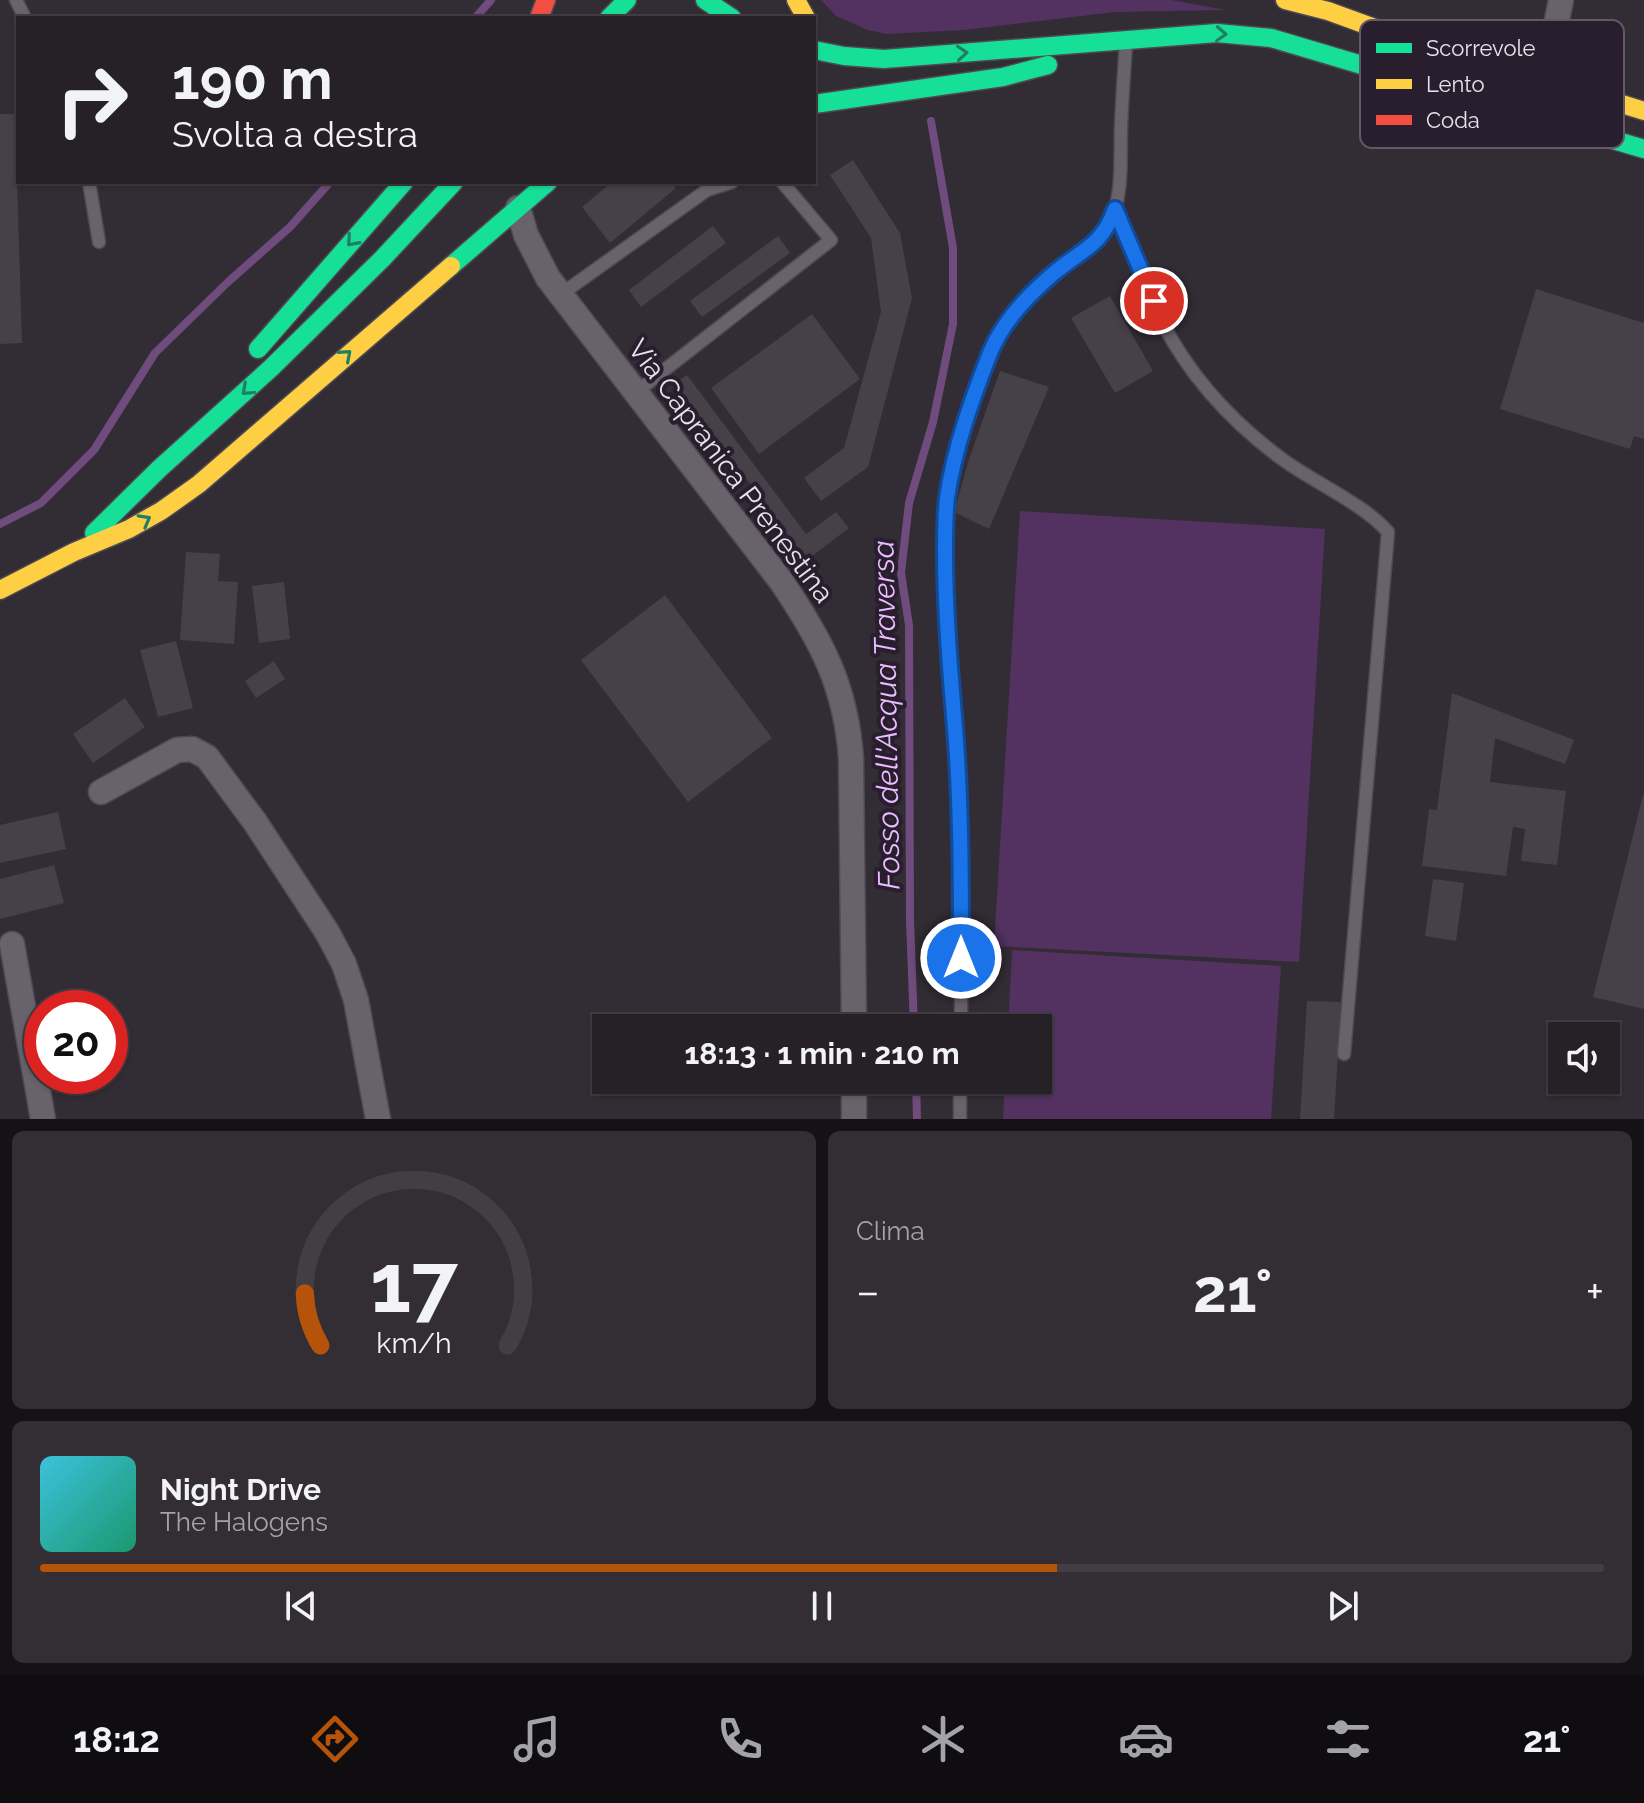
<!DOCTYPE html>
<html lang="it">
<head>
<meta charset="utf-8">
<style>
	:root { --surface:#262127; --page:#322e33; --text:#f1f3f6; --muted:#a4a3a7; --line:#423e44; --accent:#b45309 }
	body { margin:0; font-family:Raleway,sans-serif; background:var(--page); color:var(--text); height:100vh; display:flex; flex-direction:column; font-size:30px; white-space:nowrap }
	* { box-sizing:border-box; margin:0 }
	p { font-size:26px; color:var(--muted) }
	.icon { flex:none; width:44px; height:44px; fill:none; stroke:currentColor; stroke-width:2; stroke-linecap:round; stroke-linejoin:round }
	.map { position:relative; height:1119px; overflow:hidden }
	.panel { display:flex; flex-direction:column; gap:12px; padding:12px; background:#151215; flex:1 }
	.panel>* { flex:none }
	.banner { position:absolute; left:16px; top:16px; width:800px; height:168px; border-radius:0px; box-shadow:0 2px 6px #0004,0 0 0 2px var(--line); background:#262127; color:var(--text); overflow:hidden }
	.buttons { position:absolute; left:1548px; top:1022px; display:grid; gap:16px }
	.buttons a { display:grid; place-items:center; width:72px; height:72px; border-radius:0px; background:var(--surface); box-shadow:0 2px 6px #0004,0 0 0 2px var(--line); font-size:40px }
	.speed { position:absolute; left:24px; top:990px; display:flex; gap:16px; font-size:40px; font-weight:700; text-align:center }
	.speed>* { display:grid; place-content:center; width:104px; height:104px; border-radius:50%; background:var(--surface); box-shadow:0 2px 6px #0004,0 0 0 2px var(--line); line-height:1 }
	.speed .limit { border:12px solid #d22; background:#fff; color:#111 }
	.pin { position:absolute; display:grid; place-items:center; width:68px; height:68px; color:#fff; margin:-34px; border:4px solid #fff; border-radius:50%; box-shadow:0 2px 8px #0007 }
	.me { position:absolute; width:88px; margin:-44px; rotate:0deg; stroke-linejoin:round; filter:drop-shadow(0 0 6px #0008) }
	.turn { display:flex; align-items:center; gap:28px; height:168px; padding:0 24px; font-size:36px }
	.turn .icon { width:104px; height:104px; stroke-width:2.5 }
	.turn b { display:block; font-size:56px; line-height:68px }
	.big { font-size:60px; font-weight:700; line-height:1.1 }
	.panel .tile { flex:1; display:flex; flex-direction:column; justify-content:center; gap:12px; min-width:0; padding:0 28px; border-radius:12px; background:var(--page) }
	.panel .dial { align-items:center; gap:0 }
	.dial svg { height:208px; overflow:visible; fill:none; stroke:var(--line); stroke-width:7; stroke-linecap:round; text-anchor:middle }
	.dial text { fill:var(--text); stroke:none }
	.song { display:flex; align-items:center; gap:24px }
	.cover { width:96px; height:96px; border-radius:12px; background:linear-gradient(135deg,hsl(190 70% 55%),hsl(160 70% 35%)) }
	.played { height:8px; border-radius:4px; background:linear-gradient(90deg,var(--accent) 65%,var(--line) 65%) }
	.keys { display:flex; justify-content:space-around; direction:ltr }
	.heat { display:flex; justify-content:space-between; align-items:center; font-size:44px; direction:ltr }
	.panel .tiles { flex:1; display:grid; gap:12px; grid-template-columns:1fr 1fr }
	.tile:last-child { grid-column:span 2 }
	.trip { position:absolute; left:592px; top:1014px; width:460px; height:80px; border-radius:0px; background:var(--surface); box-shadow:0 2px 6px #0004,0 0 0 2px var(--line); font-weight:700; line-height:80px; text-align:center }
	.dock { display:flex; height:128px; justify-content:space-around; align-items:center; background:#0f0d10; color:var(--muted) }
	.dock .icon { width:56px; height:56px }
	.dock .active { color:var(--accent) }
	.dock b { font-size:36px; color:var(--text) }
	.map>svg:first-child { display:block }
	.green { fill:#533261 }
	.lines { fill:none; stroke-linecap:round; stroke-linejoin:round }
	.stream { stroke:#6f4b7e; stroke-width:8 }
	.building { fill:#464148 }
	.lane-casing { stroke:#4f4a52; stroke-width:15 }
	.street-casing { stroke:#4f4a52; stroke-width:27 }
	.fast-casing { stroke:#4f4a52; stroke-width:21 }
	.slow-casing { stroke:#4f4a52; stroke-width:21 }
	.jam-casing { stroke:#4f4a52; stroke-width:21 }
	.lane { stroke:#68636a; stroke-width:12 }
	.street { stroke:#68636a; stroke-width:24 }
	.fast { stroke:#16e098; stroke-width:18 }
	.slow { stroke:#ffcf43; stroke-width:18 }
	.jam { stroke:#f24e42; stroke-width:18 }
	.oneway { stroke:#207f63 }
	.route-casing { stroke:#114b97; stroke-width:20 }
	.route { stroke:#1a73e8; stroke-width:14 }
	.labels { text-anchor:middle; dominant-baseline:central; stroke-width:8; stroke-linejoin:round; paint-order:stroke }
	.street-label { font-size:28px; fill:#e9e2ec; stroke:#291e2e }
	.water-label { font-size:30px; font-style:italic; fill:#eabdfe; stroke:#291e2e }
	.key { fill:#291e2e; stroke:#635967; stroke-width:2 }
	.key-label { font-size:22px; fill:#e9e2ec }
</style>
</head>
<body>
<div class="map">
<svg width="1644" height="1119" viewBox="0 0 1644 1119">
	<rect width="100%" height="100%" fill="#322c34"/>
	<path class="green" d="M821,0H1171L1226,10L1115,12L964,30L886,34L868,30L836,16Z
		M1020,511L1325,529L1299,962L994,946Z
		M1012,950L1281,966L1271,1119H1003L1005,1080H1038V1028H1008Z"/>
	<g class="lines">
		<path class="stream" d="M475,18L491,0
			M0,524L41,503L94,450L155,353L228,282L290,227L330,182
			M914,1028L910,920L909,625L901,573L909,503L933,422L953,324V248L931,121
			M916,1080L917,1119"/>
	</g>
	<path class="building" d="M0,114H15L22,343L0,344Z
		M853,160L900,233L912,298L868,467L821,501L804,478L844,448L881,312L871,238L830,175Z
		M612,182H672L676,188L610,243L582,207Z
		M713,226L726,243L641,307L629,290Z
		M778,236L790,253L702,317L690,301Z
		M1536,289L1644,323V439L1634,436L1630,449L1500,409Z
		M1110,296L1153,371L1115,393L1071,318Z
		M812,314L860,379L759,454L711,388Z
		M1000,371L1049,387L989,529L954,512L969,459Z
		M687,375L806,534L836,512L849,528L807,560L675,383Z
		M186,552L220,554L218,581L238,582L234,644L180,640Z
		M284,582L290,639L259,643L252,586Z
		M665,595L772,738L688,802L581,660Z
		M176,641L193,708L158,717L140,650Z
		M274,661L285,679L256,698L245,681Z
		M1452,693L1574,740L1565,764L1495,738L1490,782L1566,791L1557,865L1521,861L1525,829L1513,827L1506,876L1422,866L1429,809L1437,810Z
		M125,698L145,727L93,763L73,734Z
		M1643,795H1644V1009L1593,997Z
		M58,812L66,849L0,863V825Z
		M54,865L64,903L0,919V879Z
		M1433,879L1464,883L1456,941L1425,936Z
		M1307,1001L1341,1002L1334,1119H1300Z"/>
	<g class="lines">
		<defs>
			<path id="lane" d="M16,0L25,18
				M89,182L99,242
				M1115,209C1130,246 1144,285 1162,322C1190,376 1233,423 1282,459C1313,482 1364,504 1388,532L1344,1054
				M560,295L707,190L732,182
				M635,393L831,240L782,182
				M961,1028C961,942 963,854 958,768C954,711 948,655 946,598C944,556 942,513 952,472C964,425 985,345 1016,310C1028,296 1042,283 1056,272C1076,255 1101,244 1112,218C1123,191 1120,158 1121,128C1122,100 1124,72 1126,44
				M960,1119V1080"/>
			<path id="street" d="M1545,80L1561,0
				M518,208L526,235L548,278L781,581C821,640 846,686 851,758L854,1028
				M101,792L177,750L192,749L207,757L255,822L327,932L344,964L356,1000L378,1119
				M12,944L43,1119
				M854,1080V1119"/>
			<path id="fast" d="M705,0L732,18
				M609,18L627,0
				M814,50L844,56L884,59L1217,33L1271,38L1644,149
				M814,104L1003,77L1048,65
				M451,266L548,182
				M258,349L404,182
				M94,533L159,469L271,368L383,258L454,182"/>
			<path id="slow" d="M796,0L806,18
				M1285,0L1328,11L1424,46L1545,80L1644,111
				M74,552L129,529L161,511L199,484L451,266
				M0,590L74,552"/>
			<path id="jam" d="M539,18L546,0"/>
		</defs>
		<use href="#lane" class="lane-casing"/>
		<use href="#street" class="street-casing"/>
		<use href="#fast" class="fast-casing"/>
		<use href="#slow" class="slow-casing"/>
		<use href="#jam" class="jam-casing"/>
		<use href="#lane" class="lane"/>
		<use href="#street" class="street"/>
		<use href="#fast" class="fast"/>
		<use href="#slow" class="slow"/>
		<use href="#jam" class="jam"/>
	</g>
	<defs><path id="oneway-chevron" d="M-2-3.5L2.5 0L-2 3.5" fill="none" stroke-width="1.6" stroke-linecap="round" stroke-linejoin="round" transform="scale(2)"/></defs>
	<g class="oneway">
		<use href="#oneway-chevron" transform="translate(1221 34) rotate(3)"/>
		<use href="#oneway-chevron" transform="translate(962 53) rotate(-4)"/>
		<use href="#oneway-chevron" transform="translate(352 241) rotate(131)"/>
		<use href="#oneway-chevron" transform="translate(346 355) rotate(-41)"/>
		<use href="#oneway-chevron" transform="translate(247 390) rotate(138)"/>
		<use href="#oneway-chevron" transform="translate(145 520) rotate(-29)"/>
	</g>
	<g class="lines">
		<defs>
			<path id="route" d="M961,958C961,881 961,804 955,728C950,669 945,611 945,552C945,534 945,516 947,498C954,449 972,399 990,353C1003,321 1028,295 1054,273C1081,250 1102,246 1115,209L1154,301"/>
		</defs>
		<use href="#route" class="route-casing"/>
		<use href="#route" class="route"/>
	</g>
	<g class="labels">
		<g class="street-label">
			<text transform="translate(731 471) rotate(53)">Via Capranica Prenestina</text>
		</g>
		<g class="water-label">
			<text transform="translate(886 715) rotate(-91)">Fosso dell'Acqua Traversa</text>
		</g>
	</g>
	<rect x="1360" y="20" width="264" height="128" rx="12" class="key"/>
	<rect x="1376" y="43" width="36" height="10" fill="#16e098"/>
	<rect x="1376" y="79" width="36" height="10" fill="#ffcf43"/>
	<rect x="1376" y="115" width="36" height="10" fill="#f24e42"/>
	<g class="key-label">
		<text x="1426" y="56">Scorrevole</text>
		<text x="1426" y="92">Lento</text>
		<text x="1426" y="128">Coda</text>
	</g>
</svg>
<div class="buttons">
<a><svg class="icon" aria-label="sound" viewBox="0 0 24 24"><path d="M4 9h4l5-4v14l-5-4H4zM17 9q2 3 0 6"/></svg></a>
</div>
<div class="speed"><div class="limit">20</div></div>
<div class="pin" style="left:1154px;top:301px;background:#d93025"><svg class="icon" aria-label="arrive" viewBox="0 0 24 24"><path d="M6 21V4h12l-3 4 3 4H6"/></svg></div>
<svg class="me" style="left:961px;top:958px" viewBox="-20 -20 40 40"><circle r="17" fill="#1a73e8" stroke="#fff" stroke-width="3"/><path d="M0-11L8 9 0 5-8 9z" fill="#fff"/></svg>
<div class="trip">18:13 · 1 min · 210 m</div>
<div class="banner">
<div class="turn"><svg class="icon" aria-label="right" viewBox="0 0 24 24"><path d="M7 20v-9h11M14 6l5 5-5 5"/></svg><div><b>190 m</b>Svolta a destra</div></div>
</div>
</div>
<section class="panel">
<div class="tiles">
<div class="tile dial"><svg viewBox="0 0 100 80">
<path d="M14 69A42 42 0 1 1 86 69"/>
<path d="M14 69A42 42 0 0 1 8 49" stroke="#b45309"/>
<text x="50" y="56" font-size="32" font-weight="700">17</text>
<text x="50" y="72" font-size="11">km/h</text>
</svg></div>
<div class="tile"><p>Clima</p>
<div class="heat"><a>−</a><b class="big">21°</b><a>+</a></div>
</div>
<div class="tile">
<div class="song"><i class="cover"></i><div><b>Night Drive</b><p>The Halogens</p></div></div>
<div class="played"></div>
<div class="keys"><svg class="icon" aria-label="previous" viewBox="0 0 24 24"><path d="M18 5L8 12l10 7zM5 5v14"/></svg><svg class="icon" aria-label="pause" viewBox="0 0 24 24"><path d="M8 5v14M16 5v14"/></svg><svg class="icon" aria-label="next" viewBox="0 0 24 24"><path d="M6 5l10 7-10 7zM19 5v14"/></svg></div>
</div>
</div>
</section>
<nav class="dock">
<b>18:12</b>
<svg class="icon active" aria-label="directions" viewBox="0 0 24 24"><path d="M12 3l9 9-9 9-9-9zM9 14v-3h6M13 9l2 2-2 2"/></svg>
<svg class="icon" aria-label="music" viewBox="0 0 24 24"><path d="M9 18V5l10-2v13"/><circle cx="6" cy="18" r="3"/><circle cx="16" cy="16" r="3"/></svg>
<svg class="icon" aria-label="phone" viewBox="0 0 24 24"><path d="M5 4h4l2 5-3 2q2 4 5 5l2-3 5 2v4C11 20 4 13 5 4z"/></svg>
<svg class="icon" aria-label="climate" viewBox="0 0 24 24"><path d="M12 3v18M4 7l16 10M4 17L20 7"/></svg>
<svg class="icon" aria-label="car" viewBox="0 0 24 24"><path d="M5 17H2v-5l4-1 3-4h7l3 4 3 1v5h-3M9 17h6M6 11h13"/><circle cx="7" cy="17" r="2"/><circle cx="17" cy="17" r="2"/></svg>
<svg class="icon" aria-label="filters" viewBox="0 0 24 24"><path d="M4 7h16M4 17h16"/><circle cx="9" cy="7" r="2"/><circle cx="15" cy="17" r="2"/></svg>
<b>21°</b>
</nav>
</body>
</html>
